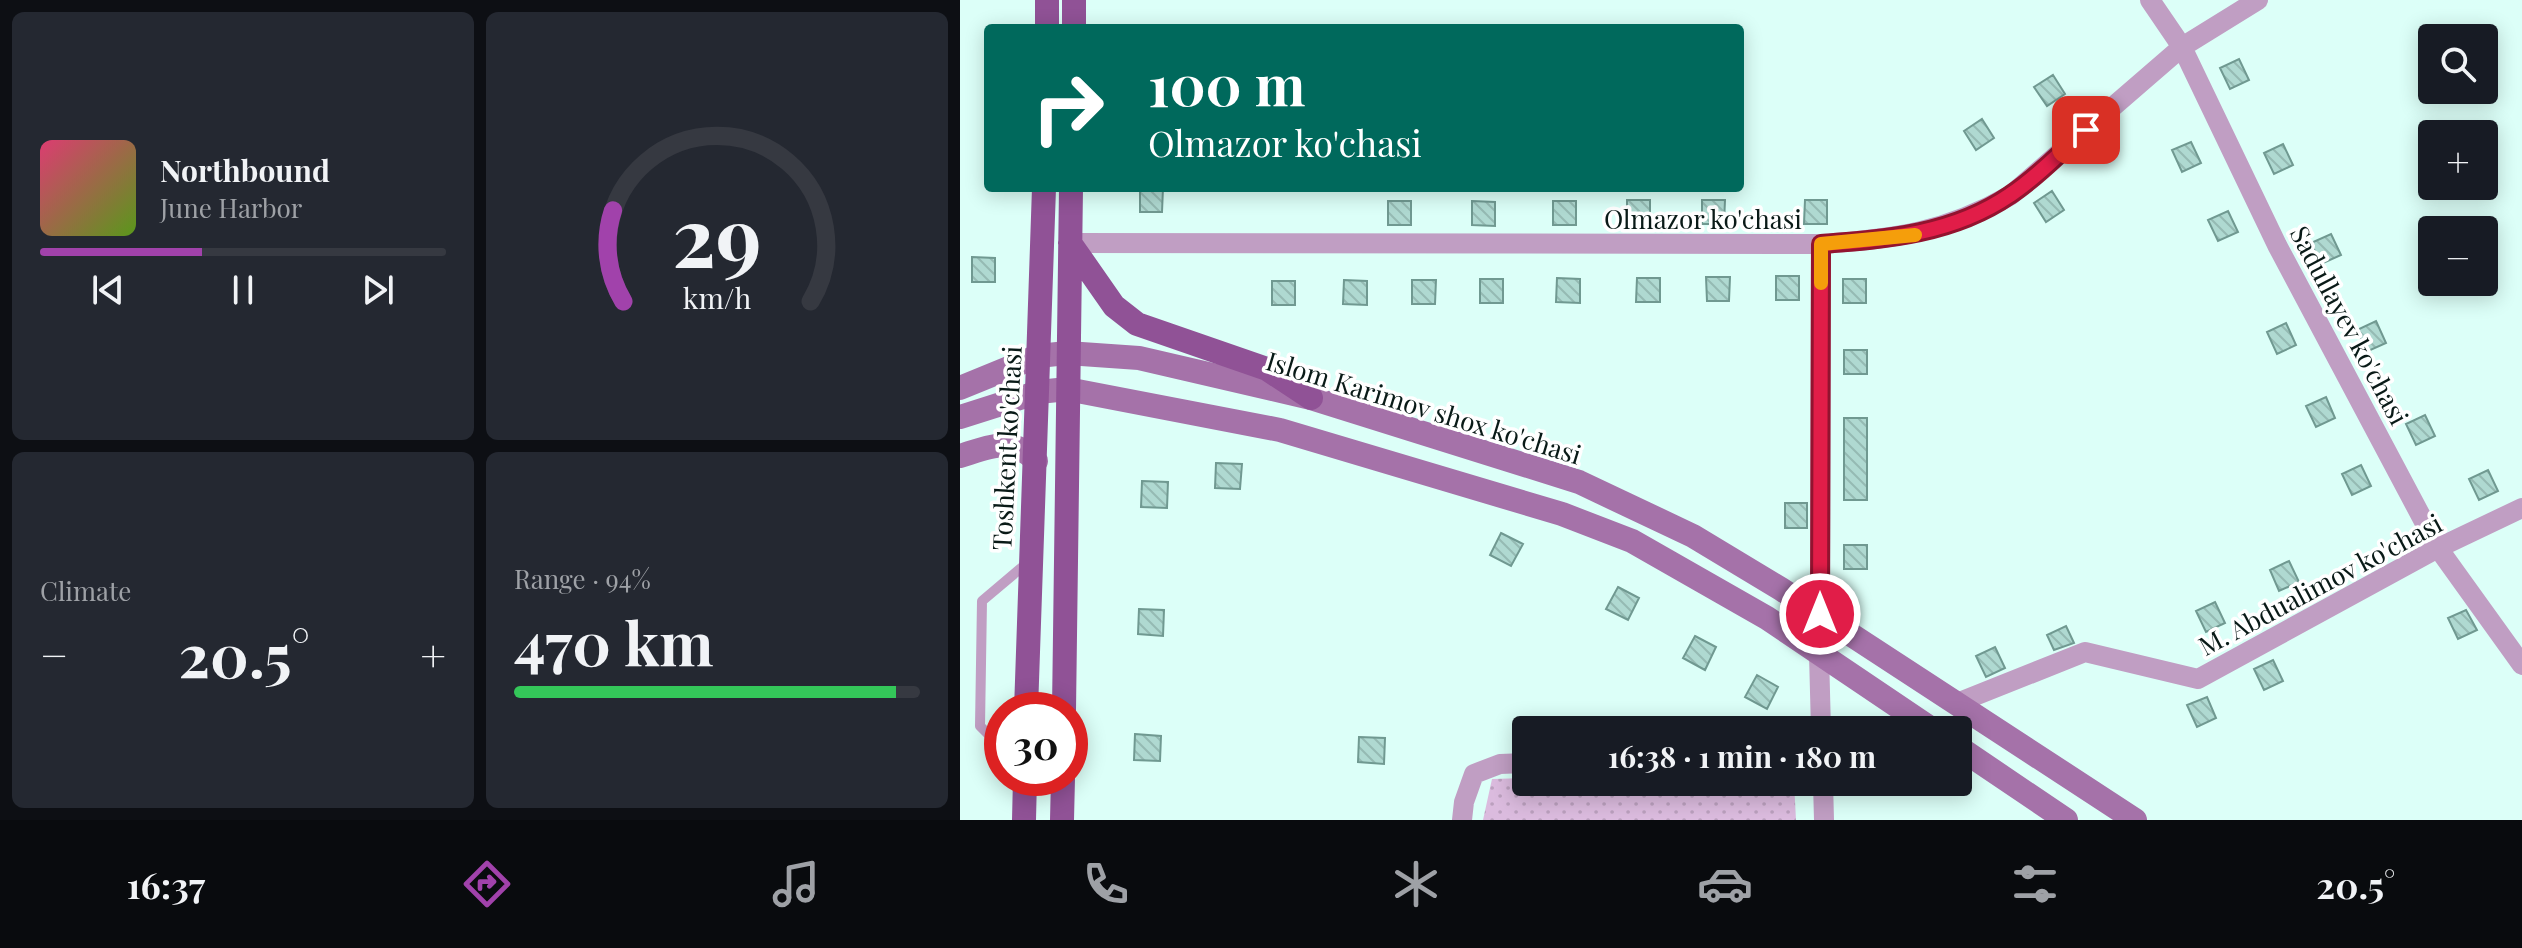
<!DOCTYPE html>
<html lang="en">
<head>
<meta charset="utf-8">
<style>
	:root { --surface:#171b24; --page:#242831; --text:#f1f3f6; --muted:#9ea1a6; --line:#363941; --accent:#a142ab }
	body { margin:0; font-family:"Playfair Display",serif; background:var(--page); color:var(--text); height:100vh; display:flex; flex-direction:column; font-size:30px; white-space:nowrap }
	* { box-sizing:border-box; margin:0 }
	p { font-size:26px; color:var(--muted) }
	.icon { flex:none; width:44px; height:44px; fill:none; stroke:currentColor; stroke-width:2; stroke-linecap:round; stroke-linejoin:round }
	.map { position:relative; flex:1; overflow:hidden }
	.side { display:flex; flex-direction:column; gap:12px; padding:12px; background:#0d0f14; width:960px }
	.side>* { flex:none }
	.hud { position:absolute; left:24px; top:24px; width:760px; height:168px; border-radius:8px; box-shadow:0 4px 20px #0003; background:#00695c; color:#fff; overflow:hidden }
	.buttons { position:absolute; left:1458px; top:24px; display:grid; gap:16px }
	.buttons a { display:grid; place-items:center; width:80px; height:80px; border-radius:8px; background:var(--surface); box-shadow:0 4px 20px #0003; font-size:40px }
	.speed { position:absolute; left:24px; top:692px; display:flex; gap:16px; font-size:40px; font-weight:700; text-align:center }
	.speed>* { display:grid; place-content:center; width:104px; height:104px; border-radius:50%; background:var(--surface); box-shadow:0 4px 20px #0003; line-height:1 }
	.speed .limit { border:12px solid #d22; background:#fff; color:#111 }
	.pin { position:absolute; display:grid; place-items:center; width:68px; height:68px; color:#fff; margin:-34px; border-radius:16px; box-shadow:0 4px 12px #0006 }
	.me { position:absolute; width:88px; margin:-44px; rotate:0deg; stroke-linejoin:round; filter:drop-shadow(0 0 6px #0008) }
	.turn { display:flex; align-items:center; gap:28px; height:168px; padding:0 32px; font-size:36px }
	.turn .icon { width:104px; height:104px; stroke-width:2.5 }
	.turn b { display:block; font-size:56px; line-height:68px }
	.big { font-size:60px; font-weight:700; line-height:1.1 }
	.side .card { flex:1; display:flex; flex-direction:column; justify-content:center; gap:12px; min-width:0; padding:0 28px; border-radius:12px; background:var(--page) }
	.side .dial { align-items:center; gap:0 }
	.dial svg { height:208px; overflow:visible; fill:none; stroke:var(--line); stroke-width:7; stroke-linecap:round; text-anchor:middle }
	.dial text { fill:var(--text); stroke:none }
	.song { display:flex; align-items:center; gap:24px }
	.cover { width:96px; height:96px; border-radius:12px; background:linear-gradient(135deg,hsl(340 70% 55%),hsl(90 70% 35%)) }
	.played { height:8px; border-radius:4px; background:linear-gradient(90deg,var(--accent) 40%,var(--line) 40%) }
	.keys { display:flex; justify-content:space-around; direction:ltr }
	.heat { display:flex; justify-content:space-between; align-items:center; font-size:44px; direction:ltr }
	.charge { height:12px; border-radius:6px; background:linear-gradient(90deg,#34c759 94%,var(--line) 0) }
	.side .tiles { flex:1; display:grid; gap:12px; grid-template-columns:repeat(2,1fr) }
	.trip { position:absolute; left:552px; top:716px; width:460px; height:80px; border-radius:8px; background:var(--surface); box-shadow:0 4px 20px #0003; font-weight:700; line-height:80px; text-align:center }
	.dock { display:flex; height:128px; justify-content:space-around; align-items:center; background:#090b0e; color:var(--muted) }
	.dock .icon { width:56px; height:56px }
	.dock .selected { color:var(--accent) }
	.dock b { font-size:36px; color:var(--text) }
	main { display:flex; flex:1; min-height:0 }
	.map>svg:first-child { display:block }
	.grass { fill:url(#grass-dots) }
	.building { fill:url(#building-back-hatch); stroke:#709991; stroke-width:2 }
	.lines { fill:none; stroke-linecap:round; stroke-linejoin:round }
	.lane { stroke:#c09ec3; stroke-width:10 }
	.street { stroke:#c09ec3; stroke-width:20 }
	.secondary { stroke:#a572a9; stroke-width:24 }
	.primary { stroke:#905296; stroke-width:24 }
	.route-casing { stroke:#92132f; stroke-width:20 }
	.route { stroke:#e11d48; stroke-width:14 }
	.slow { stroke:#f59e0b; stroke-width:14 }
	.labels { text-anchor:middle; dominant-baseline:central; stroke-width:7; stroke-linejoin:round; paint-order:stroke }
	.street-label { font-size:26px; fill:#091a17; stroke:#fff }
</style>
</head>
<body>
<main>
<section class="side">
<div class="tiles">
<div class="card">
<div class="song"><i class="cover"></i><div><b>Northbound</b><p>June Harbor</p></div></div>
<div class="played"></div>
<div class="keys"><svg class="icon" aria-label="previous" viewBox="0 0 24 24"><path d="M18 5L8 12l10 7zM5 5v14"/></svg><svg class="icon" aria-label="pause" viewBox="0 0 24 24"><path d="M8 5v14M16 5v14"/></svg><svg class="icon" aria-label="next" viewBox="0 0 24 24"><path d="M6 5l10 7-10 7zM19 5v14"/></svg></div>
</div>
<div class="card dial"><svg viewBox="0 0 100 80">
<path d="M14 69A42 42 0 1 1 86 69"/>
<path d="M14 69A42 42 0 0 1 10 34" stroke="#a142ab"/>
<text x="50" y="56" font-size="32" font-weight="700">29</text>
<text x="50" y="72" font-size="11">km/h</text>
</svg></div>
<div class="card"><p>Climate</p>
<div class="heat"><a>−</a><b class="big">20.5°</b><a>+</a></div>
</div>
<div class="card"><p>Range · 94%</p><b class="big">470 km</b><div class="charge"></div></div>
</div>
</section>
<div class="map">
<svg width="1562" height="820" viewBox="0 0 1562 820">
	<defs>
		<pattern id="grass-dots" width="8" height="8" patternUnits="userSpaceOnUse" patternTransform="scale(2)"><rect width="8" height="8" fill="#dbbbde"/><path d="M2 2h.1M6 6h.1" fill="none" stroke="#bba0be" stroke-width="1.8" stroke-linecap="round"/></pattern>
		<pattern id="building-back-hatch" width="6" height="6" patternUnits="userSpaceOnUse" patternTransform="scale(2)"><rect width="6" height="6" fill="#afd9d1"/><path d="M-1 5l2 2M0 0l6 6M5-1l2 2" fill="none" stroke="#95bab3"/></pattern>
	</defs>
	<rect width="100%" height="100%" fill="#dcfff8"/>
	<path class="grass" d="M566,778V782H834L836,820H523L532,779Z"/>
	<path class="building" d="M1279,59L1289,80L1270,89L1260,68Z
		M1093,75L1105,94L1087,106L1074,87Z
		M1022,119L1034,138L1016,150L1004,131Z
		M1231,142L1241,163L1222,172L1212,150Z
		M1323,144L1333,165L1314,174L1304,153Z
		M180,188H203L202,212H180Z
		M1092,191L1104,210L1086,222L1074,203Z
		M667,200H690V225H667Z
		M742,200H765L764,224H742Z
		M845,200H867V224H844Z
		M428,201H451V225H428Z
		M512,201L535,202V226L512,225Z
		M593,201H616V225H593Z
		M1268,211L1278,232L1258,241L1248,220Z
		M1371,234L1381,255L1361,264L1351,243Z
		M12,257L35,258V282H12Z
		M816,276H839V300H816Z
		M746,277H770L769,301H747Z
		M597,278L620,279V303L596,302Z
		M677,278H700V302H676Z
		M520,279H543V303H520Z
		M883,279H906V303H883Z
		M384,280L407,281V305L383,304Z
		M452,280H476L475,304H452Z
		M312,281H335V305H312Z
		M1416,321L1426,343L1406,352L1397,330Z
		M1326,323L1336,345L1317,354L1307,332Z
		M884,350H907V374H884Z
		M1366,397L1375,418L1356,427L1346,406Z
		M1465,415L1475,436L1456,445L1446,424Z
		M884,418H907V500H884Z
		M256,463L282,464L280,489L255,488Z
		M1401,465L1411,486L1392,495L1382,474Z
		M1528,470L1538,491L1519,500L1509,479Z
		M182,481L208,482L207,508L181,507Z
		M825,503H847V528H825Z
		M541,533L563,544L551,566L530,555Z
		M884,545H907V569H884Z
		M1329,561L1339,582L1319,591L1310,570Z
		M658,587L679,598L668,620L646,609Z
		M1255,602L1265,623L1246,632L1236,611Z
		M179,609L204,610L203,636L178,634Z
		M1506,610L1517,630L1498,639L1488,618Z
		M1106,626L1114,643L1094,650L1087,635Z
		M735,636L756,647L745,670L723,658Z
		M1035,647L1045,668L1026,677L1016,656Z
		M1313,660L1323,681L1304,690L1294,669Z
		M797,675L818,687L807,709L785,697Z
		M1247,697L1256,718L1237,727L1227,705Z
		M175,734L201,736L200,761L174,760Z
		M399,737L425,738L424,764L398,762Z"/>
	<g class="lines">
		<path class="lane" d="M42,748L20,726L22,601L67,563"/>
		<path class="street" d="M1190,0L1222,47L1317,245L1478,548L1562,665
			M110,243L861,244C935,239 986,232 1051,195L1222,47L1298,0
			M860,614L861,244
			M859,654L861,730
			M997,703L1125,652L1238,679L1478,548L1562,508
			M863,782L864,820
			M502,820L504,802L514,774L540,764L566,763"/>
		<path class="secondary" d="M0,388L78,356L107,353L179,358L351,398L619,482L733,536L821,589L1175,820
			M0,417L79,392L107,389L320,430L602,514L672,541L807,618L973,730
			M0,456C29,447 53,435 76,461
			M998,747L1106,820"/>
		<path class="primary" d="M87,28V0
			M114,28V0
			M110,243L154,306L177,324L307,369L351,398
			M66,710L84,188
			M104,710L111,188
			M64,820L65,778
			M102,820L103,778"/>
	</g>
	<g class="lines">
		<defs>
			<path id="route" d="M860,614L861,244C928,239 993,234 1050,195C1078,177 1101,151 1126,130"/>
		</defs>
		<use href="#route" class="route-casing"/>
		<use href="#route" class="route"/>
		<path class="slow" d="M861,283V244L955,235"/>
	</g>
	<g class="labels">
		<g class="street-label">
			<text x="743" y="218">Olmazor ko'chasi</text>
			<text transform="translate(1390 325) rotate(62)">Sadullayev ko'chasi</text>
			<text transform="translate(464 407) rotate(17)">Islom Karimov shox ko'chasi</text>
			<text transform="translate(46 448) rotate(-87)">Toshkent ko'chasi</text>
			<text transform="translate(1360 584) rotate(-28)">M. Abdualimov ko'chasi</text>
		</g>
	</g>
</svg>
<div class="buttons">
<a><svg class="icon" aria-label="search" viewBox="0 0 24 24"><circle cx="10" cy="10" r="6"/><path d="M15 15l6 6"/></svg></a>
<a>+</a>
<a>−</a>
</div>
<div class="speed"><div class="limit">30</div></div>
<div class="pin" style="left:1126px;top:130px;background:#d93025"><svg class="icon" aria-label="arrive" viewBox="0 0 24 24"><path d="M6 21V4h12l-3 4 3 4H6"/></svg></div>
<svg class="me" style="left:860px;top:614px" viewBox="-20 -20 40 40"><circle r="17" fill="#e11d48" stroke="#fff" stroke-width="3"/><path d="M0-11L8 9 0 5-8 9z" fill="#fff"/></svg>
<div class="trip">16:38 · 1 min · 180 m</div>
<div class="hud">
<div class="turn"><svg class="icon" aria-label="right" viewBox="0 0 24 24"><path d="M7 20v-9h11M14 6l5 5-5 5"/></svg><div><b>100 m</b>Olmazor ko'chasi</div></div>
</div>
</div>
</main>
<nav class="dock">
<b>16:37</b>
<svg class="icon selected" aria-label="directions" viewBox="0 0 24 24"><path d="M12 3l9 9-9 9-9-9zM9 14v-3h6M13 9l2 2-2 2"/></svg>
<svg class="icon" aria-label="music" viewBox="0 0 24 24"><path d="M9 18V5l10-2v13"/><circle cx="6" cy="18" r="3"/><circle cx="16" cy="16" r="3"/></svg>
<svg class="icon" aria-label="phone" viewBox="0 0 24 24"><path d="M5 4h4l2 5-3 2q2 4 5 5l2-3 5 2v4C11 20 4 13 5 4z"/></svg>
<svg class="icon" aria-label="climate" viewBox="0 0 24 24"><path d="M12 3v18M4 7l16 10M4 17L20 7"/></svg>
<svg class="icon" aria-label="car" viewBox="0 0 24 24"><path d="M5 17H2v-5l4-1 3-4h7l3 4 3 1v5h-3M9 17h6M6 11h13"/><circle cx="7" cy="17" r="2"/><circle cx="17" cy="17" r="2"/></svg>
<svg class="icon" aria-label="filters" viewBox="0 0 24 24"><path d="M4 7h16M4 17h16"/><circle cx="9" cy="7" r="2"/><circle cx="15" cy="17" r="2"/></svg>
<b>20.5°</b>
</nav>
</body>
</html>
